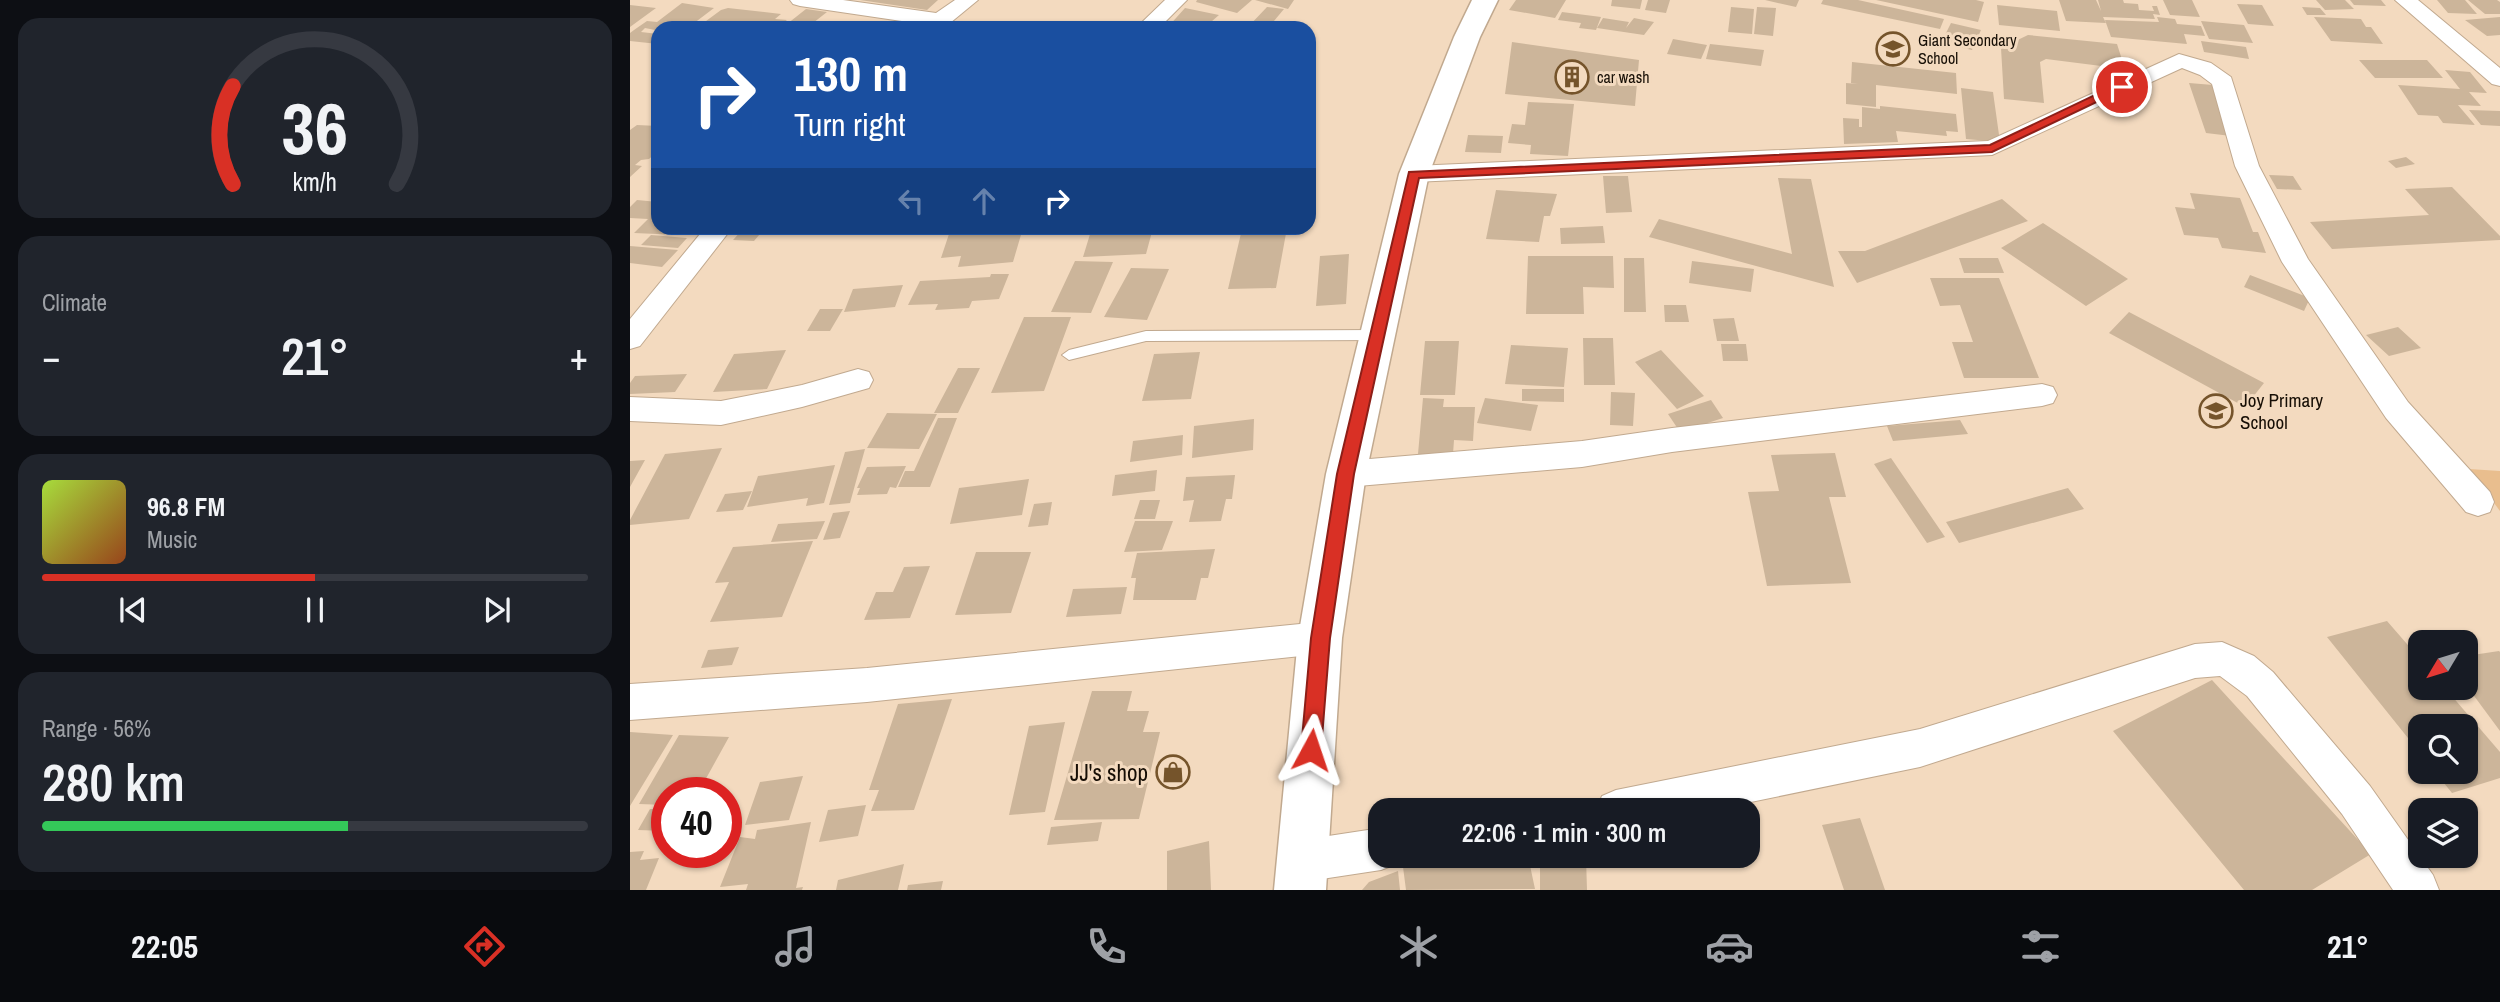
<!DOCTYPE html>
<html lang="en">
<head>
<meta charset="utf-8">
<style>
	:root { --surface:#171b24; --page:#20242c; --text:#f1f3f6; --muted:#9ea1a6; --line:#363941; --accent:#d93025 }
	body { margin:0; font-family:"Archivo Narrow",sans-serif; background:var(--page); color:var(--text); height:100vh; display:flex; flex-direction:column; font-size:26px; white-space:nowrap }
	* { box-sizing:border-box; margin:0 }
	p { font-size:23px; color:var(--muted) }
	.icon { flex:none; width:38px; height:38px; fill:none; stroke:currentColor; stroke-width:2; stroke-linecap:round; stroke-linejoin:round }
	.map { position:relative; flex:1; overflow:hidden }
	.panel { display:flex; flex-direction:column; gap:18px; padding:18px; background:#0d0f14; width:630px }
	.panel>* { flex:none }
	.banner { position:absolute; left:21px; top:21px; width:665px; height:214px; border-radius:21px; box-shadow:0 2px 5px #0004; background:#1a4fa0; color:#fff; overflow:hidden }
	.needle { width:46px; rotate:232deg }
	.buttons { position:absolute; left:1778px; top:630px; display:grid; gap:14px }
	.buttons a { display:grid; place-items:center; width:70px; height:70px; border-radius:14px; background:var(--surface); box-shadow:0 2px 5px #0004; font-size:35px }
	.speed { position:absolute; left:21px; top:777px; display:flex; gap:14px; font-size:35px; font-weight:700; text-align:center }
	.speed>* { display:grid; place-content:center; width:91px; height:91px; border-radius:50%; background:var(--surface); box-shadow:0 2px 5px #0004; line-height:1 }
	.speed .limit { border:10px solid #d22; background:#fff; color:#111 }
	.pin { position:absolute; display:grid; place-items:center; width:60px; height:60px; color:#fff; margin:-30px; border:4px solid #fff; border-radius:50%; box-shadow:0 2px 7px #0007 }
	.me { position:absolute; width:77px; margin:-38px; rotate:5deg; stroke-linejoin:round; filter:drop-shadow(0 0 5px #0008) }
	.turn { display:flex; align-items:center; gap:24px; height:147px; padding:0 28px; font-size:32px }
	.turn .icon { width:91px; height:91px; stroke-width:2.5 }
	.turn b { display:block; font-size:49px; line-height:60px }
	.lanes { display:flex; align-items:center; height:66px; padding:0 28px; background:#0003; justify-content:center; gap:35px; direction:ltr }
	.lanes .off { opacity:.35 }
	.big { font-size:52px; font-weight:600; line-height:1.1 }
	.panel .card { flex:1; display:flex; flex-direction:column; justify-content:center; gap:10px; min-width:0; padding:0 24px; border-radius:21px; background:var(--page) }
	.panel .dial { align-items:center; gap:0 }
	.dial svg { height:182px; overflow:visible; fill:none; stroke:var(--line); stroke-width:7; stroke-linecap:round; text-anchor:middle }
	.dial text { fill:var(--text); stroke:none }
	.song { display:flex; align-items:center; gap:21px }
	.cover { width:84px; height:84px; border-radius:10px; background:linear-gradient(135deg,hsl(80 70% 55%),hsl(20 70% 35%)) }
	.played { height:7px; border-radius:4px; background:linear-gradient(90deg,var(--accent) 50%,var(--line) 50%) }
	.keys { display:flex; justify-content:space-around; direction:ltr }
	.heat { display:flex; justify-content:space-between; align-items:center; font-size:38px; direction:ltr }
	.charge { height:10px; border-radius:5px; background:linear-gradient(90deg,#34c759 56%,var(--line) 0) }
	.trip { position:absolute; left:738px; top:798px; width:392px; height:70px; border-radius:21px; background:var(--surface); box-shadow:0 2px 5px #0004; font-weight:600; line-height:70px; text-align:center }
	.tabs { display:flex; height:112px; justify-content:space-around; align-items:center; background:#090b0e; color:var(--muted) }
	.tabs .icon { width:49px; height:49px }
	.tabs .current { color:var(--accent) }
	.tabs b { font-size:32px; color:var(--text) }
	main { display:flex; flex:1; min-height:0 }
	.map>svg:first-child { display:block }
	.green { fill:#e9be8e }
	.building { fill:#ccb59a }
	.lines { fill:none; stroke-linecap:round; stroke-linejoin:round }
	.lane-casing { stroke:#c1a98f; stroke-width:2 }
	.street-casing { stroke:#c1a98f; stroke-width:2 }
	.secondary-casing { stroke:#c1a98f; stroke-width:3 }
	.lane { fill:#fff; fill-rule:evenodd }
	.street { fill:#fff; fill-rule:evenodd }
	.secondary { fill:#fff; fill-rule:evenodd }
	.route { fill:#d93025; stroke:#8d1f18; stroke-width:2 }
	.labels { text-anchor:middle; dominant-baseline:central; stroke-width:6; stroke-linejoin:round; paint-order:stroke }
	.far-poi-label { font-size:16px; fill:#160e05; stroke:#f3dabf; text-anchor:start }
	.poi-label { font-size:19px; fill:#160e05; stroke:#f3dabf; text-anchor:start }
	.near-poi-label { font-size:23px; fill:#160e05; stroke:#f3dabf; text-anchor:end }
</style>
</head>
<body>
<main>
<section class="panel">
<div class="card dial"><svg viewBox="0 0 100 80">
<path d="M14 69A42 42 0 1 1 86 69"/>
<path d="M14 69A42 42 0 0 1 14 26" stroke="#d93025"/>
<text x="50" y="56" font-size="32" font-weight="700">36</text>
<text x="50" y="72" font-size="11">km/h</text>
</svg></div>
<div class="card"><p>Climate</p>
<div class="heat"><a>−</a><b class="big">21°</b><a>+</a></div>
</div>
<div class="card">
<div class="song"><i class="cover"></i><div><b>96.8 FM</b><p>Music</p></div></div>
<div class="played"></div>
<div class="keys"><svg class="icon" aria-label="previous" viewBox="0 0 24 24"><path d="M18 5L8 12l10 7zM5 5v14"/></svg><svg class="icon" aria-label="pause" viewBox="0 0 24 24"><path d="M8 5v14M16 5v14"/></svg><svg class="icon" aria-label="next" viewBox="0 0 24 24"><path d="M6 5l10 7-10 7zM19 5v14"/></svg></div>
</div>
<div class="card"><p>Range · 56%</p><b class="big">280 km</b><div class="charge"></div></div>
</section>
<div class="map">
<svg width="1870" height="890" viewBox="0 0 1870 890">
	<rect width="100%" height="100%" fill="#f3dabf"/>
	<path class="green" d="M1839,469L1870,471V511Z"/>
	<path class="building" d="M230,0H308L297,10Z
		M567,0H622L607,13L566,2Z
		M625,0H664L658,9Z
		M886,0H936L925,18L879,10Z
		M982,0H1012L1010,9L981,6Z
		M1018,0H1040L1036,13L1015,10Z
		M1135,0H1169L1166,7Z
		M1193,0H1228L1314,19L1310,29L1191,4Z
		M1246,0H1346L1354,2L1348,22Z
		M1429,0H1466L1471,11L1468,0H1493L1494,3L1508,4L1509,10L1524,11L1522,6H1527L1530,15L1523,14L1525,19L1473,17L1476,23L1436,21Z
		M1533,0H1562L1570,17L1540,15Z
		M1686,0H1715L1724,9L1695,10Z
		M1720,0H1751L1756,6L1724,5Z
		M1807,0H1835L1847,14L1818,13Z
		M1838,0H1867L1870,2V14H1855Z
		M52,3L84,8L59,27L32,24L25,30L15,28L11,32L28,34V44L0,41V33L4,30L17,21L27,22Z
		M1607,4L1632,5L1644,26L1618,24Z
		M0,5L26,8L0,27Z
		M1367,5L1427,11L1430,31L1369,25Z
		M637,7L654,9L638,28H617Z
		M1101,7L1124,9L1122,34L1098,32Z
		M1127,7L1146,8L1143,36L1124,34Z
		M1672,7L1690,8L1696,15H1677Z
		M98,8L151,14L145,19L157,20L147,28H72L76,25L72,24L91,10Z
		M555,8L589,15L574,28H537Z
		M176,9L197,12L183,23L189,24L185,28H152Z
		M932,12L971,17L966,30L949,28L951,23L928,20Z
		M1527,17L1545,19L1547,24L1571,26L1575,36L1554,34L1557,44L1481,37L1475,20L1529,22Z
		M1684,17L1731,19L1736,27H1741L1753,44L1701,41Z
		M1870,17V35L1857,36L1835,20Z
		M973,18L999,22L996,28L1004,18L1024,22L1014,35L967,28Z
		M1571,21L1614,25L1623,43L1579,39Z
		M1321,23L1351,30L1342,50L1311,43Z
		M1398,35L1487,44L1495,69L1416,59L1410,62L1414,103L1374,99L1371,48Z
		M1043,39L1077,45L1071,59L1037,54Z
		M1571,41L1616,47L1619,59L1574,52Z
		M882,42L1009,60L1005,106L875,94Z
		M1080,44L1134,50L1131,66L1076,59Z
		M1729,60H1797L1813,78H1745Z
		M1222,62L1326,73L1327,94L1246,85V107L1216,104V83L1228,84L1221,83Z
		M1815,70L1840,72L1857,93L1839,92L1851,106L1828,105L1845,125L1813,123L1808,116L1788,115L1768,85L1830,89Z
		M1559,83L1583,85L1601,136L1576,133Z
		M1331,88L1363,92L1370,142L1336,139Z
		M898,102L944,104L938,156L900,154L901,145L878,143L882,124L895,125Z
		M1250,106L1326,114L1328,132L1316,131L1317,136L1266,131L1268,142L1214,144L1213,118L1229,119V127H1232V107L1250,109Z
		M1839,110L1870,111V126L1851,125Z
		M7,125L28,126V151L19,159L11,160L5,165L12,166L0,177V130Z
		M838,135L873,136L871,153L835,152Z
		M1776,157L1785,164L1766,168L1758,161Z
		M1639,175L1663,176L1672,190L1647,189Z
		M973,176H998L1002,212L976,213Z
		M1148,178L1181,179L1204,287L1019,237L1029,219L1162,254Z
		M1822,187L1870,236V240L1702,249L1680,222L1799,215L1775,189Z
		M866,190L927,194L920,216H914L909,242L856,239Z
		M1560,193L1610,198L1623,232H1628L1636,253L1592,248L1588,238L1554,235L1545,207L1565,209Z
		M1372,199L1398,221L1227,283L1208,251H1235Z
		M7,200L28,202V228H58L50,235L4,233L18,219L0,218V207Z
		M1413,223L1498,279L1456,306L1371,248Z
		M973,226L975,243L931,244L930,228Z
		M114,228H135L124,241L103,240Z
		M248,228H270L265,234H244Z
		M321,228H393L383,262L328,267L331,256L311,258Z
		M523,228L516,254L453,257L461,231Z
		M657,228L646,288L598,289L612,229Z
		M21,235L57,238L48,248L11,245Z
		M0,246L48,250L32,267L0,263Z
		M719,254L716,304L686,306L690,256Z
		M898,256H983L984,288L953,287L954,314H896Z
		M994,258H1014L1016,312H994Z
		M1329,258H1368L1374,273H1334Z
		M445,261L483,262L461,313L421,312Z
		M1062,261L1124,269L1121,292L1059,283Z
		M501,268L539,269L517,320L474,317Z
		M361,274H379L369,299L342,301L339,308L305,310L308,304L278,305L290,281L360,277Z
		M1620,275L1680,298L1674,311L1614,287Z
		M1300,278H1369L1409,378H1334L1322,342H1343L1330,305L1310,306Z
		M273,285L265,307L214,312L223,289Z
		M1034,305H1056L1059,322H1035Z
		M190,309H213L200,331H177Z
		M1499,312L1634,383L1615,407L1479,333Z
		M394,317H441L414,391L361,393Z
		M1104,318L1109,341H1087L1083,319Z
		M1768,327L1791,348L1759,356L1736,335Z
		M953,338H983L985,385H954Z
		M795,341H829L825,395H790Z
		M1091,344H1116L1118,361H1093Z
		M881,345L938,348L934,387L875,384Z
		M156,350L137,389L83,392L104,354Z
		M1031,350L1074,396L1047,409L1005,362Z
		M570,352L561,399L512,401L524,354Z
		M328,368H350L328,413H304Z
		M57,374L45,392L0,394V383L5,376Z
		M892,389H934V402L892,401Z
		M981,392L1005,393L1003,426L980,425Z
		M793,398L814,399L813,407H845L843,441L824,440L823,454H788Z
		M855,398L908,405L901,431L847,423Z
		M1081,400L1093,418L1050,432L1038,414Z
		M257,413L307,414L289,449L237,448Z
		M308,418H327L300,487H268L275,471H284Z
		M624,419L623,450L562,458L564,426Z
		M1330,420L1338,434L1263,441L1257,426Z
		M553,435L552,455L500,462L503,441Z
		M92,448L59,519L0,525V520L35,454Z
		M235,449L220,503L199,505L215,452Z
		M1205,453L1216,497H1199L1221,583L1137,586L1118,492L1149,491L1141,455Z
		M1261,458L1315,537L1297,543L1244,464Z
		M15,460L0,487V461Z
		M205,465L194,503L176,506L178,498L117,507L128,476Z
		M276,466L266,488L260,487L257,494L227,495L230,488H227L237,467Z
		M527,470L525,491L482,496L485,475Z
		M605,475L602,499H596L591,521L559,522L564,500L553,501L556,477Z
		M399,479L392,515L320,524L329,488Z
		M1438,488L1454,509L1329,543L1316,522Z
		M122,491L113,510L86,512L95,494Z
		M510,500H530L525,519H504Z
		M422,502L418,525L398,527L404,504Z
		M220,511L210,538L193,540L203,513Z
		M195,521L187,539L141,542L148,524Z
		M505,521H543L532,550L494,552Z
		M183,541L152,617L80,622L99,582L85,583L103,547Z
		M585,549L578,578H571L566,600H503L506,578H501L507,553Z
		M346,552H401L381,613L325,615Z
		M300,566L280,618L234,620L246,592H263L274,567Z
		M497,587L491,614L436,617L443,589Z
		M1757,621L1790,659V688H1815L1870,752V778L1822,793L1805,772H1836V726H1790V753L1697,637Z
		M109,647L102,665L71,668L78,650Z
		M1869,651L1870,652V731L1836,685V656Z
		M1582,680L1741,854L1682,890H1614L1483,731Z
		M462,691H502L497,711H519L513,732H530L509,819L424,820Z
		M322,699L284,810L241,811L249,790H239L268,704Z
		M435,722L415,812L379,815L399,726Z
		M0,732L43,735L0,806Z
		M49,735L99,737L68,793H37V805L9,804Z
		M173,776L159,820L115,825L130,782Z
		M236,805L228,836L189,842L198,810Z
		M20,809H37V831L8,830Z
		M1230,818L1255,890H1214L1192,825Z
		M181,822L166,888L173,887L172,890H116L118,884L90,887L110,837L125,839L127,830Z
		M472,822L468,841L417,845L421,827Z
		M579,841L581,890H537V851Z
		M14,851L10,860L29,858L16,890H0V852Z
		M824,856H898L905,889L776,890L773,867Z
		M956,857L957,890H910V860Z
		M274,864L268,890H206L208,880Z
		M768,871L770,890H732L739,882Z
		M313,881L311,890H277L278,885Z"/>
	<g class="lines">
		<defs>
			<path id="lane" d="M747,330L754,335L747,340L516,341L439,360L432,355L439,350L516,331Z"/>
			<path id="street" d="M160,0H213L306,13L325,0H348L314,28H289L292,24L170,6L163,4Z
				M535,0H557L529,28H506Z
				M1765,0H1788L1870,68V86L1862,84Z
				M1549,54L1581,63L1601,77L1629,166L1678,259L1778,402L1860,492L1864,502L1860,512L1848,516L1836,512L1756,418L1652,262L1605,166L1582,84L1570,75L1552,68L1362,155L784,182L775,180L772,174L775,168L784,166L1358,141Z
				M75,228H102L10,346L0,349V319Z
				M228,369L239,372L243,380L239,388L172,407L91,425L0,421V397L91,401L172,385Z
				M1412,384L1423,387L1427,395L1423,403L1412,406L1042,452L952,467L716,487L705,483L700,474L705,465L716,461L952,441L1042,428Z
				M690,622L703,626L708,638L703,650L690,654L237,702L0,720V684L237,668Z
				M1592,642L1624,656L1643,672L1740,786L1803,875L1809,890H1763L1712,814L1617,696L1590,676L1565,678L1290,767L1082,810H966L972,796L986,790L1290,729L1565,644Z
				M751,828V856H769L766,864L751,870L672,882L657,876L651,861L657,846L672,840Z"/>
			<path id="secondary" d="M842,0H868L850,37L799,174L736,474L712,638L696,890H644L668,638L696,474L769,174L824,37Z"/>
		</defs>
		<use href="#lane" class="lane-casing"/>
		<use href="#street" class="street-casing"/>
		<use href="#secondary" class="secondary-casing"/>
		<use href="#lane" class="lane"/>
		<use href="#street" class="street"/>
		<use href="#secondary" class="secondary"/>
	</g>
	<path class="route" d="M1488,84L1498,87L1362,152L789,178L724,474L700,638L691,750L688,756L681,759L674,756L671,750L681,638L707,474L779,172L1360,145Z"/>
	<defs>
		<symbol id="school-ring" viewBox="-11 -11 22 22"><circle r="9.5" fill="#f3dabf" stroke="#75542b" stroke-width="1.5"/><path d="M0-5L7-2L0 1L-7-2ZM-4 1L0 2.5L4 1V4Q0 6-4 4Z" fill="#75542b"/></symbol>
		<symbol id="building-ring" viewBox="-11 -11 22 22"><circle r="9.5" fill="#f3dabf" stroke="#75542b" stroke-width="1.5"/><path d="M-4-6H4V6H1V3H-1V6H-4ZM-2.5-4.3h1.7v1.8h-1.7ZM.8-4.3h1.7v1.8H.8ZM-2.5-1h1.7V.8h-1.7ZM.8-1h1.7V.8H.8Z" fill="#75542b"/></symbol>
		<symbol id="shop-ring" viewBox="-11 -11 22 22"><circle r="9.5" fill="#f3dabf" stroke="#75542b" stroke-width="1.5"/><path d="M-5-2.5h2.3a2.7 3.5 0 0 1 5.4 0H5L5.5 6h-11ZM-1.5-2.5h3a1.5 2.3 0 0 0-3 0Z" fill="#75542b"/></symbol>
	</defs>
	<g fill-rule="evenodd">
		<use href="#school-ring" x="1244" y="30" width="38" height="38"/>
		<use href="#building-ring" x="923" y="58" width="38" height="38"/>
		<use href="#school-ring" x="1567" y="392" width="38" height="38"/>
		<use href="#shop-ring" x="524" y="753" width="38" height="38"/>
	</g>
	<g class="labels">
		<g class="far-poi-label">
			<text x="1288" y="40">Giant Secondary<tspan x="1288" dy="18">School</tspan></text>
			<text x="967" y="77">car wash</text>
		</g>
		<g class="poi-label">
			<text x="1610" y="400">Joy Primary<tspan x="1610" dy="22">School</tspan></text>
		</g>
		<g class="near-poi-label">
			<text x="518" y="772">JJ's shop</text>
		</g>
	</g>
</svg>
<div class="buttons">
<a><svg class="needle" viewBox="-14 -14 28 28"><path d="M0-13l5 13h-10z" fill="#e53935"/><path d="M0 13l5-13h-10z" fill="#9ea1a6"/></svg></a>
<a><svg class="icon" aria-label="search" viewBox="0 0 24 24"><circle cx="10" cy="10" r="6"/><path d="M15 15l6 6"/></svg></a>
<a><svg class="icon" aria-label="layers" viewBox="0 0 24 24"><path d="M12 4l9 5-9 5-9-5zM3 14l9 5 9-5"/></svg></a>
</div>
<div class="speed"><div class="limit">40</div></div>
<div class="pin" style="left:1492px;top:87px;background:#d93025"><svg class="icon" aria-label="arrive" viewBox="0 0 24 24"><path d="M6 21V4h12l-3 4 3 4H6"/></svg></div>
<svg class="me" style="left:681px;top:750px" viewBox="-20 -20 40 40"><path d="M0-17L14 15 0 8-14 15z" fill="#d93025" stroke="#fff" stroke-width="4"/></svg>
<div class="trip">22:06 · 1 min · 300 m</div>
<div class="banner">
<div class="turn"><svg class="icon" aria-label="right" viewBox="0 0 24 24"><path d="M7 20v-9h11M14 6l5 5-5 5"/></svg><div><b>130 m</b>Turn right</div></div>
<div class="lanes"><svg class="icon off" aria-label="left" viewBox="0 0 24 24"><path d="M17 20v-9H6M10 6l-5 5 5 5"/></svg><svg class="icon off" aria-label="ahead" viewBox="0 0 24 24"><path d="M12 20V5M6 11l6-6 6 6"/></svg><svg class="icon" aria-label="right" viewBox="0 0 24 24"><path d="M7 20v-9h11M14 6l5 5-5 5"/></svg></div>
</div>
</div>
</main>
<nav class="tabs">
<b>22:05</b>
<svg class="icon current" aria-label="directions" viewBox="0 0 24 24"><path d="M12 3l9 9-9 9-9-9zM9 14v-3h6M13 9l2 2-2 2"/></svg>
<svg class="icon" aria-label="music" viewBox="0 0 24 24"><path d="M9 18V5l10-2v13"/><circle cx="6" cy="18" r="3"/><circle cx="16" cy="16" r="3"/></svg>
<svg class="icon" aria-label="phone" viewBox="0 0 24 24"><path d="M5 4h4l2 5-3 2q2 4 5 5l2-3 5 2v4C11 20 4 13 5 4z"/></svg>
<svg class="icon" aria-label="climate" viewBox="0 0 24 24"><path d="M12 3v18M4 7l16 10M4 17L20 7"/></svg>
<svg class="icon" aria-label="car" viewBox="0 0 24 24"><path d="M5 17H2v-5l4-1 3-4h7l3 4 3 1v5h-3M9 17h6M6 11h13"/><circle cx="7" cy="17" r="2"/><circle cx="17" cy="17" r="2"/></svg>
<svg class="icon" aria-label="filters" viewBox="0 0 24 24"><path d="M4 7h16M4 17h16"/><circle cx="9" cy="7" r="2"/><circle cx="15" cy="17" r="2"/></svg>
<b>21°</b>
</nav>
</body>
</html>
